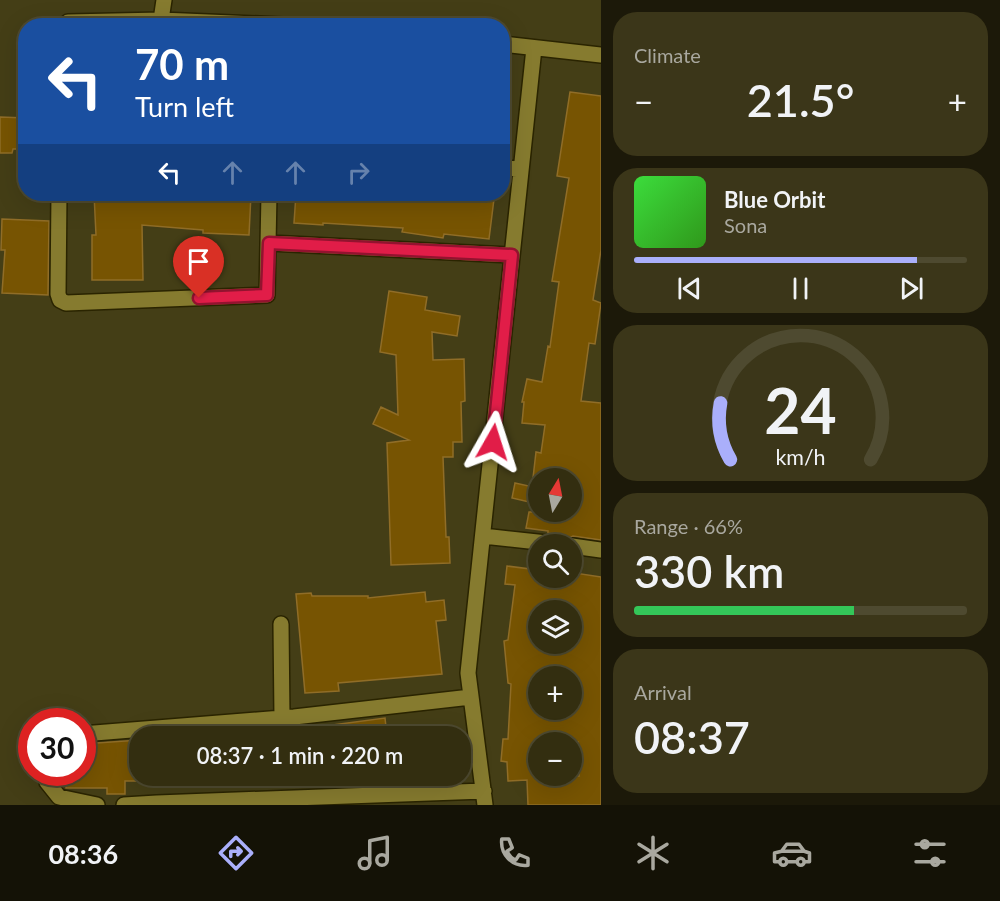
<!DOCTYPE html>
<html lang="en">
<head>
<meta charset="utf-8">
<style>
	:root { --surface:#332e10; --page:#3b3619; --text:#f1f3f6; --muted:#a9a89f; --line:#4e4a30; --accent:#aaaffb }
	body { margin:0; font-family:Lato,sans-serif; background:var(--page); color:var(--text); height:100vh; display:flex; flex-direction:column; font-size:22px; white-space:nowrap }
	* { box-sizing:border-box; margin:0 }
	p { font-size:20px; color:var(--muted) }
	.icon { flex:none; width:33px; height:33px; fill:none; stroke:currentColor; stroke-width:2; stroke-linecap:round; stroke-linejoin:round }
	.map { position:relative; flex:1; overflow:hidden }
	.side { display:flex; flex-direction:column; gap:12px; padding:12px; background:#1c1909; width:399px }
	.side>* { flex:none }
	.guide { position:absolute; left:18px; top:18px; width:492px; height:183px; border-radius:24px; box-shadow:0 6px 24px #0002,0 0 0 2px var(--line); background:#1a4fa0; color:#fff; overflow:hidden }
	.needle { width:39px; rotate:10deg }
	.buttons { position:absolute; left:528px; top:468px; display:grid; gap:12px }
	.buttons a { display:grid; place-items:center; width:54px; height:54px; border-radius:50%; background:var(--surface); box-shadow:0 6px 24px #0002,0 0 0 2px var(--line); font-size:30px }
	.speed { position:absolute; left:18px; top:708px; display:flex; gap:12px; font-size:30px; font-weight:700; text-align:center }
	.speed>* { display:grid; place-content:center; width:78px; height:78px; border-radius:50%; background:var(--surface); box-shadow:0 6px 24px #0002,0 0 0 2px var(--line); line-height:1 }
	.speed .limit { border:9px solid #d22; background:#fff; color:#111 }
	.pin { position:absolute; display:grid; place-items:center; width:51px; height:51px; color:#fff; margin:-62px -26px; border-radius:50% 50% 50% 0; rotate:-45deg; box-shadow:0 0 6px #0007 }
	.pin .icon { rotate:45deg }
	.me { position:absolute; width:66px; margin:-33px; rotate:6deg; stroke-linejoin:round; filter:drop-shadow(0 0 4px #0008) }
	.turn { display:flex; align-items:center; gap:21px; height:126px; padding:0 18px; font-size:27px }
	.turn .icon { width:78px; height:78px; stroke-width:2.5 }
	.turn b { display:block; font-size:42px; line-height:51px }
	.lanes { display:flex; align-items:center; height:57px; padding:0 18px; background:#0003; justify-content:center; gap:30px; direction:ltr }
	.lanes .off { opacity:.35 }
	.big { font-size:45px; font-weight:600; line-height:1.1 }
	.side .card { flex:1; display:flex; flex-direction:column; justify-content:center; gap:9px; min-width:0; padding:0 21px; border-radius:24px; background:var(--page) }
	.side .dial { align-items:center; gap:0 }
	.dial svg { height:156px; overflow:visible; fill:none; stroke:var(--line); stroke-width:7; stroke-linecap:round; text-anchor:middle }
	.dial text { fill:var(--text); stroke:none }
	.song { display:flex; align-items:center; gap:18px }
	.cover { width:72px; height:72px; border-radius:9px; background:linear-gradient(135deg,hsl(120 70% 55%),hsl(110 70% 35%)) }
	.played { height:6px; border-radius:3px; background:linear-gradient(90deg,var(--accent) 85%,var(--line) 85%) }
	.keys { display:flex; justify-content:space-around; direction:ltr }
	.heat { display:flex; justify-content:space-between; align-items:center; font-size:33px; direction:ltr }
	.charge { height:9px; border-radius:4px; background:linear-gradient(90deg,#34c759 66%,var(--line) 0) }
	.trip { position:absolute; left:129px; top:726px; width:342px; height:60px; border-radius:24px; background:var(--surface); box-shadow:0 6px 24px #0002,0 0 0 2px var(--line); font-weight:600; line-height:60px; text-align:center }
	.tab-bar { display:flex; height:96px; justify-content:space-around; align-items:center; background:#141206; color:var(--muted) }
	.tab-bar .icon { width:42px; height:42px }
	.tab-bar .current { color:var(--accent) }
	.tab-bar b { font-size:27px; color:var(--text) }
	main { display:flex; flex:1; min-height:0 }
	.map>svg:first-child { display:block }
	.building { fill:#775402; stroke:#906d27; stroke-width:1.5; fill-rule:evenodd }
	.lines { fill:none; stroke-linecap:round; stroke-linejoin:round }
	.street-casing { stroke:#2a2400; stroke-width:18 }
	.street { stroke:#867b2f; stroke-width:15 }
	.route-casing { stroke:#92132f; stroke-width:15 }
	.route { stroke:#e11d48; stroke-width:10 }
</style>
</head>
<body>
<main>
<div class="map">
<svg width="601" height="805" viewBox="0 0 601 805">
	<rect width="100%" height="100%" fill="#443e16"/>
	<path class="building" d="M570,92L601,96V250L593,300L601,303L595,344L589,343L581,401L601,403V540L573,536L565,540L561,536L548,533V531L526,528L529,512H572V478H533L536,452L541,453L545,425L522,423L524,402H522L527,379L542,382L548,346L550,347L559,282L552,281L569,178L557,176Z
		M0,117L26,118V149H13L12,153H0Z
		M94,194H251L249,235L203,233V230L142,225L143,280H92V235H96Z
		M296,194H439L454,196V194L494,199L489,239L444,234L443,238L402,232L403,228L323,223V225L294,223Z
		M2,219L49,221L48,295L2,293L5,250H1Z
		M389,291L427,297L425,310L460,316L457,336L432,332L433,360L464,359L465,401L461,402L462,442H453V457H443L446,537H449L450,563L391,565L387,443L409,440L373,424L381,407L398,415L396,355L380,352Z
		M515,483L538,488V504L512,498Z
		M507,566L538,570V578H574L575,573L601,577V805H528L527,780L508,781L507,762L501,761L503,739H508L511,684L508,683L504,641L508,640L515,585L505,584ZM538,610H572V644H538ZM567,674V676H572V710H538V676ZM538,742H578L579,776H538Z
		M425,592L426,602L444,600L446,620L436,621L442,674L338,683L339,691L305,693L296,594L311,593L312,596H368V598Z
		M385,718L387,736H310V728Z
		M140,740V781H125V794H107V788H66V772H82V744Z"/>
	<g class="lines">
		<defs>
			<path id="street" d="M161,20L164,0
				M68,26V22L161,20L305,26
				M502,44L601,55
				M502,168L521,169
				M59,194L58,294L60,300L66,303L267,295L269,194
				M269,243L512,255
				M483,536L556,544
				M572,546L601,550
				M281,624L282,718
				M82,734L294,717L471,697
				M46,772L47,782L59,797L97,805
				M124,805L157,803
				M157,805V803L484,791
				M485,805L468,673L534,48"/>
		</defs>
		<use href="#street" class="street-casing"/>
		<use href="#street" class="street"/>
	</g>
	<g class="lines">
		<defs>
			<path id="route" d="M199,298L267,295L269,243L512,255L493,442"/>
		</defs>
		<use href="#route" class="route-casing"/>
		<use href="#route" class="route"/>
	</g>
</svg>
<div class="buttons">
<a><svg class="needle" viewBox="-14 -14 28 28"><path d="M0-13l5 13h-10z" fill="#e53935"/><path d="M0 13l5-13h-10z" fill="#a9a89f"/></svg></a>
<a><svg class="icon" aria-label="search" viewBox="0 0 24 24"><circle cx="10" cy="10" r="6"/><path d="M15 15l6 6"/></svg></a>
<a><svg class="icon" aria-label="layers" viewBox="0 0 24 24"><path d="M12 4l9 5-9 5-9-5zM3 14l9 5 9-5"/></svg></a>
<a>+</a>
<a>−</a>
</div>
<div class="speed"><div class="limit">30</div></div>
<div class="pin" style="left:199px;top:298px;background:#d93025"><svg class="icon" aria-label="arrive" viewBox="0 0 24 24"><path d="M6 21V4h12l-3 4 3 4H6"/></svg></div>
<svg class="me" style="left:493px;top:442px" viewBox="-20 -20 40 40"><path d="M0-17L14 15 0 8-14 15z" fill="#e11d48" stroke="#fff" stroke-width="4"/></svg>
<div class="trip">08:37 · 1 min · 220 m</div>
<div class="guide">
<div class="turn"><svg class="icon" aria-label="left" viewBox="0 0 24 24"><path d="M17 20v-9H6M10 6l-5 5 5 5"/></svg><div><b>70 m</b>Turn left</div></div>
<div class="lanes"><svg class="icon" aria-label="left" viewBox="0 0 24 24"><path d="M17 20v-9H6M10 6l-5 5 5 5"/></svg><svg class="icon off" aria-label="ahead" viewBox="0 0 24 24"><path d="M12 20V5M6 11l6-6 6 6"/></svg><svg class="icon off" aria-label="ahead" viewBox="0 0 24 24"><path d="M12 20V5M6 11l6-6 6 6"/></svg><svg class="icon off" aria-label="right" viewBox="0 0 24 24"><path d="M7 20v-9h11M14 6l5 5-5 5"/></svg></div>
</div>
</div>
<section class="side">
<div class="card"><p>Climate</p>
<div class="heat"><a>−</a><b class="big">21.5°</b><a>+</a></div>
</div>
<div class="card">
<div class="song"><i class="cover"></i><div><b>Blue Orbit</b><p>Sona</p></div></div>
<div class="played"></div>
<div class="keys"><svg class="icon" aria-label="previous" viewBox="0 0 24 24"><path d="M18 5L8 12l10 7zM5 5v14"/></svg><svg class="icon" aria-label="pause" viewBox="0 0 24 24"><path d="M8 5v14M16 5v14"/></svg><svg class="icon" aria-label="next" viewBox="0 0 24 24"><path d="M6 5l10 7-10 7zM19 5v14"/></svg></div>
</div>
<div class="card dial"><svg viewBox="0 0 100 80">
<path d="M14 69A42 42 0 1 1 86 69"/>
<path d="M14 69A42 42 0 0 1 9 40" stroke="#aaaffb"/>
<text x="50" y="56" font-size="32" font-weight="700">24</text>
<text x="50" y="72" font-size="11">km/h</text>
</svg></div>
<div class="card"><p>Range · 66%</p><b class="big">330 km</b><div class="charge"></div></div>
<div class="card"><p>Arrival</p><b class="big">08:37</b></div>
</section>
</main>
<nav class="tab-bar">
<b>08:36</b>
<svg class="icon current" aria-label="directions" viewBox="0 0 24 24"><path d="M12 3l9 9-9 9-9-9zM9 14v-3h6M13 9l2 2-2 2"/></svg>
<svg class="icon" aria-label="music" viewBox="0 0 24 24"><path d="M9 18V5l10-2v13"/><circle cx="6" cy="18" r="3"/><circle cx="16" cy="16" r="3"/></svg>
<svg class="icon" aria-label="phone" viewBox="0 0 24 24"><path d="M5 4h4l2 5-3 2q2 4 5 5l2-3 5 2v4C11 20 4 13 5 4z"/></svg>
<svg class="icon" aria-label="climate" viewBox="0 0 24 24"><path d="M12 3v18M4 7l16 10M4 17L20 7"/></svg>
<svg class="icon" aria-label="car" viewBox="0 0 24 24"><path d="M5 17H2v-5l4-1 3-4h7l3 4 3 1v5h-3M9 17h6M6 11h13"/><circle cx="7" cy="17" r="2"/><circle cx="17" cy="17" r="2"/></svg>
<svg class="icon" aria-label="filters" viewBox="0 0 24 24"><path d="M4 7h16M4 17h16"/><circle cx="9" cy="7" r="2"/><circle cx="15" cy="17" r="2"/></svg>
</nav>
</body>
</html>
